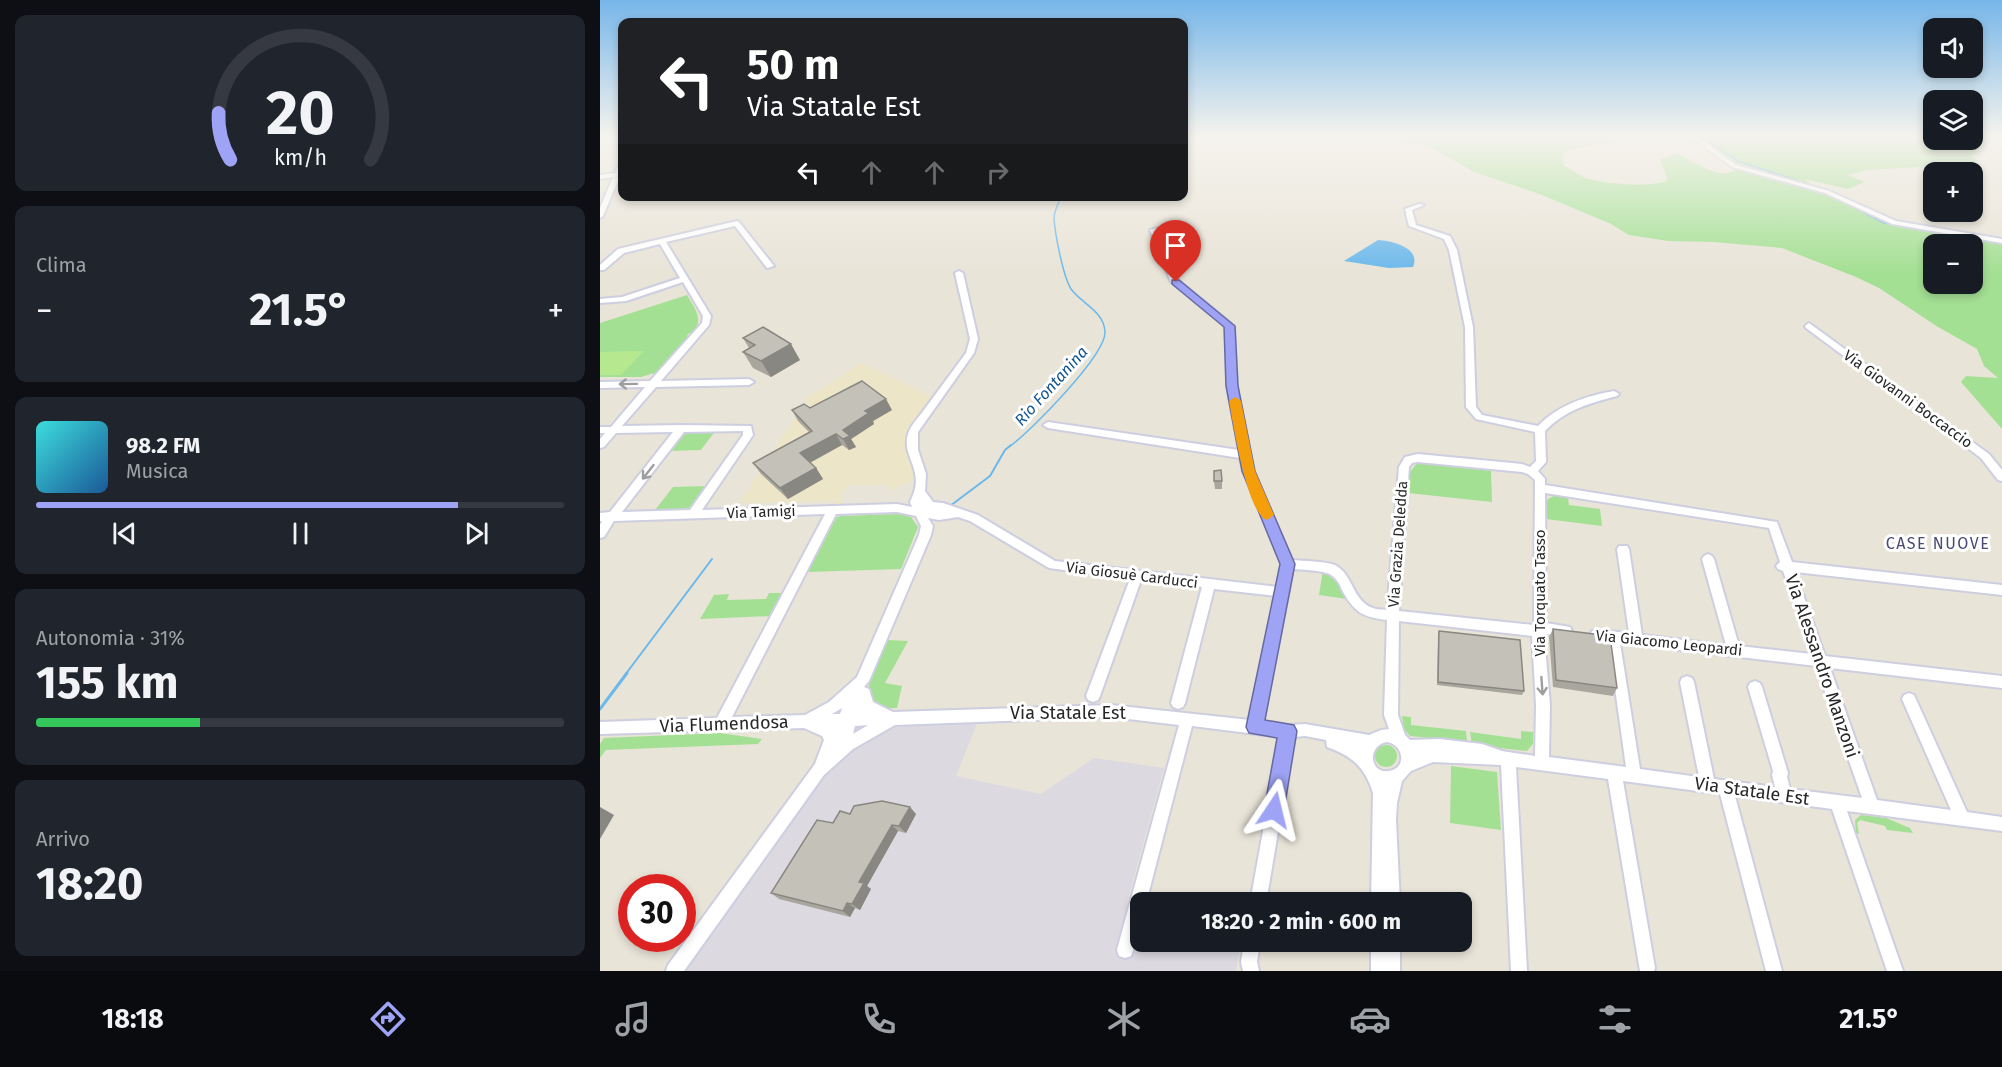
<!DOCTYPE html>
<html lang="it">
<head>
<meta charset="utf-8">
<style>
	:root { --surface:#171b24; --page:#20242c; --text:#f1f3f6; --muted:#9ea1a6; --line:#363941; --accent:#9ea3f6 }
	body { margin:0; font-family:"Fira Sans",sans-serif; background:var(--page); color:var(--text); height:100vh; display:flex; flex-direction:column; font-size:22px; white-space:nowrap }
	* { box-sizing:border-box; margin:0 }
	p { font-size:20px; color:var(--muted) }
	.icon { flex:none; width:33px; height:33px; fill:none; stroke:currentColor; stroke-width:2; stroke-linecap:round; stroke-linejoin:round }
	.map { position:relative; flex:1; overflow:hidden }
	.side { display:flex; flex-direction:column; gap:15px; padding:15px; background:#0d0f14; width:600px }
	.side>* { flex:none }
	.guide { position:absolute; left:18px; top:18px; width:570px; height:183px; border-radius:12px; box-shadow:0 3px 9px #0003; background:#202124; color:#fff; overflow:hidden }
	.fabs { position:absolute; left:1323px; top:18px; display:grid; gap:12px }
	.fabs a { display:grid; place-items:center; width:60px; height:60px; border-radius:12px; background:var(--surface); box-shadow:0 3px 9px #0003; font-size:30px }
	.speed { position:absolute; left:18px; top:874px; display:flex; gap:12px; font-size:30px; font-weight:700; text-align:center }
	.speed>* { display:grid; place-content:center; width:78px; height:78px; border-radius:50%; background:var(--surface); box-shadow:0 3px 9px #0003; line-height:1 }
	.speed .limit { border:9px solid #d22; background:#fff; color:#111 }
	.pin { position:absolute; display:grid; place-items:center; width:51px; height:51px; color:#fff; margin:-62px -26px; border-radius:50% 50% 50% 0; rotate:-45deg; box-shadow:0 0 6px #0007 }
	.pin .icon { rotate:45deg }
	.me { position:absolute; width:66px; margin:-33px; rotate:10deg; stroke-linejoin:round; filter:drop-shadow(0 0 4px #0008) }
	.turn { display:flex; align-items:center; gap:21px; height:126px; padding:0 30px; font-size:27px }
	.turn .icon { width:78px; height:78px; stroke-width:2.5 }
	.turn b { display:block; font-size:42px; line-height:51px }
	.lanes { display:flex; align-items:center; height:57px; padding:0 30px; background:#0003; justify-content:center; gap:30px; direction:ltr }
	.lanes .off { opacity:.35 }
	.big { font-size:45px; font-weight:700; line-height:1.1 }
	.side .card { flex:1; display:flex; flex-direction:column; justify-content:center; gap:9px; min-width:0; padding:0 21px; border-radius:12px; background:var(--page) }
	.side .dial { align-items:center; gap:0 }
	.dial svg { height:156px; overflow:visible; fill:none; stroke:var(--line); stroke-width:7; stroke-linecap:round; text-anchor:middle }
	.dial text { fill:var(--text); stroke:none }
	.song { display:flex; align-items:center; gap:18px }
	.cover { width:72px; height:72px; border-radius:9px; background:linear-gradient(135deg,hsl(180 70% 55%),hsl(210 70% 35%)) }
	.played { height:6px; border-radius:3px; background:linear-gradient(90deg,var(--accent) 80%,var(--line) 80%) }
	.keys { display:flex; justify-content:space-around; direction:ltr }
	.heat { display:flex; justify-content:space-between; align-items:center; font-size:33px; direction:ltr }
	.charge { height:9px; border-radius:4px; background:linear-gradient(90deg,#34c759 31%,var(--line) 0) }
	.trip { position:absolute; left:530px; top:892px; width:342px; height:60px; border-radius:12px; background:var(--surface); box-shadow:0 3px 9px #0003; font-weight:700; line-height:60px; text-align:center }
	.tabs { display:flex; height:96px; justify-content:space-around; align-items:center; background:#090b0e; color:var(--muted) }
	.tabs .icon { width:42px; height:42px }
	.tabs .selected { color:var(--accent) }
	.tabs b { font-size:27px; color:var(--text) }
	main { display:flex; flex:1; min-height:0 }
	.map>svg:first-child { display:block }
	.industrial { fill:#dcd9e1 }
	.education { fill:#ece5c7 }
	.green { fill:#a4e094; fill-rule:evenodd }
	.pitch { fill:#b6e890 }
	.water { fill:#6bb8eb }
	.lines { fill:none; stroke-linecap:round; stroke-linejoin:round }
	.stream-far2 { stroke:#6bb8eb; stroke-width:1.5 }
	.stream-far1 { stroke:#6bb8eb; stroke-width:2 }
	.stream { stroke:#6bb8eb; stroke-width:3 }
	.minor-casing { stroke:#cdcee0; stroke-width:4 }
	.minor { fill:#fff; fill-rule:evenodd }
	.wall { fill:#a9a69e }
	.shaded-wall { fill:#898781 }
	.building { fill:#c4c1b8; stroke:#898781; stroke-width:1.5 }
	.oneway { stroke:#9e9e9e }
	.route { fill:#9ea3f6; stroke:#676aa0; stroke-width:1.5 }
	.slow { fill:#f59e0b }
	.labels { text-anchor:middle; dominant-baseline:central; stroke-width:6; stroke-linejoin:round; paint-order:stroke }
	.street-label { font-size:15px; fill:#272727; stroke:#fff }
	.water-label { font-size:16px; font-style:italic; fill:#0f5392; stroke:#fff }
	.neighbourhood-label { font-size:16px; letter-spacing:1.5px; fill:#494b76; stroke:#fff }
	.near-street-label { font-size:18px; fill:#272727; stroke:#fff }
</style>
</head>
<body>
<main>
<section class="side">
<div class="card dial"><svg viewBox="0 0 100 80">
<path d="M14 69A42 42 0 1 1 86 69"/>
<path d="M14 69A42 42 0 0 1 8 45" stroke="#9ea3f6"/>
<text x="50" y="56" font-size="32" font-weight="700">20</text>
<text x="50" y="72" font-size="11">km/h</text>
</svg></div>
<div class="card"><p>Clima</p>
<div class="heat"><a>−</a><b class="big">21.5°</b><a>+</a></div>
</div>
<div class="card">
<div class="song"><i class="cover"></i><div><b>98.2 FM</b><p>Musica</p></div></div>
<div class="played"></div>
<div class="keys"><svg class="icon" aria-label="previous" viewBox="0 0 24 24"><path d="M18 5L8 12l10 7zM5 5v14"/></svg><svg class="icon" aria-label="pause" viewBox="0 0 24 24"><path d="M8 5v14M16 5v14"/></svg><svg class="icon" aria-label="next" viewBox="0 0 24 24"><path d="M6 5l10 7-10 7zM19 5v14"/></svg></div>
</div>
<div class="card"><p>Autonomia · 31%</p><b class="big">155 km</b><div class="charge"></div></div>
<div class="card"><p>Arrivo</p><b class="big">18:20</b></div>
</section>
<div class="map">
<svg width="1402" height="971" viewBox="0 0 1402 971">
	<rect width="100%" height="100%" fill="#e9e4d8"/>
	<path class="industrial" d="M245,721H378L356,776L441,794L494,758L564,768L527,902L540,905V942H641L636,971H72Z"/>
	<path class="education" d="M261,363L333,397L307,435V449L319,478L290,491L286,485H247L240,500L242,501L241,504H234L235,501L139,503L206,401L204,399Z"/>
	<path class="green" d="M784,137H1018V140L968,150L962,155L964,166C972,169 980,177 989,179C1004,184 1055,188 1068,180L1060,159L1078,154C1095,162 1123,184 1138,167L1094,137H1333L1334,140H1372L1373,137H1397L1371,156L1378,161L1372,164L1267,170L1248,175L1264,182L1248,189L1205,179L1215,188L1301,226L1402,242V429L1361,382L1366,376L1398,378L1384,366L1377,349L1338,327L1279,288L1256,277L1182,248L1114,242L1068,241L1029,235L1009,223L942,195L874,172L831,147ZM1334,244H1372V284H1334Z
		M87,295C95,309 104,319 93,333H89L87,336H91L58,372L41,377H0V323Z
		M116,430L101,450L69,451L87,432Z
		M817,463L891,471L892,502L808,493L810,472Z
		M106,486L89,508L55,510L73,487Z
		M955,495L968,498L969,505L1000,509L1002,526L946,519L945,501Z
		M298,514L311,517L318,527L301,569L208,572L236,518L240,516Z
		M723,570L738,578L747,599L719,595Z
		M169,593H184L171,616L100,619L114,595L129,594L127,600L166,599Z
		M288,640L308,641L285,683L302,686L297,708C246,711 277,666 288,640Z
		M802,716L811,717V725L866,731L867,742L810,736L804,729Z
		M921,731L933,732V744L927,751L872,745L870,732L921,739Z
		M120,733L162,739L158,744L6,750L0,758V744L4,738Z
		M775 756a11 11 0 1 1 22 0a11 11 0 1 1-22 0Z
		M851,766L897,772L901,830L850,823Z
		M1261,815L1286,818L1310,828L1313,833L1287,830L1285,826L1260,820L1257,823L1259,834L1256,833L1255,820Z"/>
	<path class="pitch" d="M44,351L21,375H0V352Z"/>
	<path class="water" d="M778,240C793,241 821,248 813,267L789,268L744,261Z"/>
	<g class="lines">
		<path class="stream-far2" d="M1102,137L1140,162L1196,180L1199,187L1229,194
			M1244,202L1284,223L1334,231
			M1381,239L1402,243
			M409,447C430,432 506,355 505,332C504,311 482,304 471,289C463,276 455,234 454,218C454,211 459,203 461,196"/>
		<path class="stream-far1" d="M350,506L390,476L405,450L411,445
			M25,675L112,559"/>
		<path class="stream" d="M0,709L27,673"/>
		<defs>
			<path id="minor" d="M22,137V145H14L11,143L0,144V140Z
				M1091,137H1098L1136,165L1229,191L1296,221L1402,239V243L1292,224L1225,193L1132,167Z
				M22,162V175L20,176L3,216L0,218V208L13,177L0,179V175L15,173L19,164Z
				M819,204L824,205L812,210L816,225L850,236L857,250L873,327L876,407L882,415L938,426C958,405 986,396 1014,391L1019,394L1017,396C990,403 965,410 945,431L946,462L938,471L945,479V485L1177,522L1192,562L1402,585V595L1195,572L1225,656L1402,676V688L1230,668L1277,800L1351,810L1302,699L1304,695L1309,693L1314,695L1367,812L1402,817V831L1247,811L1303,971H1287L1232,809L1135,796L1182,971H1166L1120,794L1023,781L1055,968L1054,971H1040L1008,779L916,767L927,971H911L901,765L833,762L811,771L802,781L797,803L796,820L800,903H771L773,793C765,767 752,756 727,747L726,740L705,736L694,737L666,903H650L680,737L592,726L546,903H540C540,922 538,939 531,956L525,958L519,956L517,950L579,725L511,717L295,725L253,749L224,775L84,971H66L68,965L215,764L224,740L222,736L204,728L0,734V722L117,718L225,514L14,521L4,537L0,538V525L2,521H0V513L10,512L73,432L16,433L4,447L0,448V439L5,433H0V427H11L45,387L0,388V382L50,381L102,323L103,316L83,282L26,301L0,303V299L22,297L80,278L60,244L24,253L4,270H0V265L18,249L137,221L139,222L174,266L167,268L135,226L66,242L111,316L109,325L61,381L149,379L154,382L149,385L56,387L22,426L82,425L151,426L153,435L102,510L297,504L312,507L310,502C327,469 301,459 308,434C310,426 319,417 324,410C338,391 352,372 366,353L370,339L355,273L359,271L363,273L378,339L374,353L318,432V450L326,474L325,491L333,502L343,503L378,515L455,561L678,587L682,564L643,471L640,458L448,428L443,425L448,422L639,450L627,386L626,327L571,282L550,230L557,228L577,279L634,326L637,386L653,471L692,560C704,561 725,561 735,565C753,574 753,602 773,608C777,610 783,609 787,610L799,467L805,457L818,454L922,464L930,467L936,461L935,432L876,419L866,407L865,327L849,250L844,239L809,226L805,209ZM143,431V435L90,510L22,512L84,432ZM818,462L922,472L928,474L935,480L934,625L799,611L809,467L812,463ZM945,493L1169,528L1180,562L1176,566L1178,569L1183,571L1212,654L1139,646L1114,559L1112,556L1108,554L1104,556L1102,559L1126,645L1042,635L1029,549L1027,546H1019L1017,549L1029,633L996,630L992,631L990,635L992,639L1010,642L1009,645L1026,767L949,757L950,705L944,634L966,636L970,635L972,631L970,627L946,623ZM297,512L316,516L321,526L319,535L257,677L229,702L205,715L132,717L236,514ZM358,517L370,521L449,568L530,579L486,696L488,700L493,702L498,700L500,696L541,580L602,587L571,703L573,707L578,709L583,707L585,703L614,589L676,596L650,720L511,705L293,712L273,702L269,689L264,687L269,681L331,535L333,526L328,518L339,520ZM693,569C702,570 723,570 731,575C736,578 740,584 742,590C754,612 762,617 787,620L784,715L789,729L781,730L769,735L705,724L688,725L663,722ZM799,621L932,636L936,705L935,756L902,751L882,744L839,739L810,740L805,735L798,715ZM1020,643L1216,666L1262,798L1190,789L1187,777L1188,773L1162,687L1160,683L1155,681L1150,683L1148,687L1173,771L1172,775L1175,787L1114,779L1094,682L1092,678L1087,676L1082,678L1080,682L1099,777L1040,769ZM242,708L240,714H232ZM268,725L253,734L255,726ZM787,742C803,744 808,768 789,771C769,774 767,745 787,742Z
				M1209,323L1389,454L1402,470V481L1398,480L1381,458L1206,328L1205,326Z
				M644,942H660L657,962L659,971H643L641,962Z
				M771,942H800V971H771Z"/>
		</defs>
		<use href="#minor" class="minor-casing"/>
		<use href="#minor" class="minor"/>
	</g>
	<path class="wall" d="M143,338L200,360L171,377L153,368L143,352L149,348Z
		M210,408L292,410L273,421L274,424L251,439L256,447L249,450L242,445L210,463L216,468L223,479L188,499L161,474L153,463L209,432L198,421L192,410Z
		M622,479V489H615L614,481Z
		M953,629L1017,688L1013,696L953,687L949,637Z
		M839,631L924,691L922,695L837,685L838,635Z
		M250,814H316L306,833L298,831L267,886L271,889L260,910L255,908L250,917L179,899L171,893L233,823Z"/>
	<path class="shaded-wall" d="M191,344L200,360L171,377L161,361Z
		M286,399L292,410L273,421L274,424L251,439L256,447L249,450L243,439V430L265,411Z
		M236,434L242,445L207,464L200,453Z
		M216,468L223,479L188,499L180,488Z
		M0,807L14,815L0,839Z
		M310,807L316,814L306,833L299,826Z
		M292,825L298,831L267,886L271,889L260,910L252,904L259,882Z
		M247,903L255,908L250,917L243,911Z"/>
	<path class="building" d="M163,327L191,344L161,361L143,352L155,345L143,338Z
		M262,381L286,399L265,411L269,413L243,430L250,436L243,439L236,434L200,453L216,468L180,488L153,463L212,431L192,410L204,404L210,408Z
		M621,470L622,481H614V471Z
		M953,629L1010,636L1017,688L956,680Z
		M839,631L920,640L924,691L838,682Z
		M282,801L310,807L299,826L292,825L259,882L264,883L252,904L247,903L243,911L171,893L217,820L233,823L240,811L250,814L254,806Z"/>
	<defs><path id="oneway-shaft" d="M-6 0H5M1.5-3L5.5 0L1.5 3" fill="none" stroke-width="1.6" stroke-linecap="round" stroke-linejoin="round" transform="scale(1.5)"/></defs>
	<g class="oneway">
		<use href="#oneway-shaft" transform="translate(28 384) rotate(179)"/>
		<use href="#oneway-shaft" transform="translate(48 472) rotate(128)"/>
		<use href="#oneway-shaft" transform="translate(942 686) rotate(86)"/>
	</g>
	<linearGradient id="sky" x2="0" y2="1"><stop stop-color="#76b6e9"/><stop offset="0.5" stop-color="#f5f3ed"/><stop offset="1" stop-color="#f5f3ed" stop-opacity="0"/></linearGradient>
	<rect width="1402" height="273" fill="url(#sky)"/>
	<path class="route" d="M572,280H579L635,326L638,386L655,471L695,564L665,720L694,725L697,731L684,810L681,817L674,820L667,817L664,810L677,738L649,733L646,727L680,564L642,471L626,386L624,327L572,284Z"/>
	<path class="slow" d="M635,397L641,401L655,471L674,515L667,520C647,514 633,422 629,401Z"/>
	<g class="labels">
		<g class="street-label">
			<text transform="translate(1308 399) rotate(36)">Via Giovanni Boccaccio</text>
			<text transform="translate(161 512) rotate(-2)">Via Tamigi</text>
			<text transform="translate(798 544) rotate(-86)">Via Grazia Deledda</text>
			<text transform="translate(532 575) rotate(7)">Via Giosuè Carducci</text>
			<text transform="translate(940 593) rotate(-90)">Via Torquato Tasso</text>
			<text transform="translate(1069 643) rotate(6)">Via Giacomo Leopardi</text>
		</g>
		<g class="water-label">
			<text transform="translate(451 386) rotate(-48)">Rio Fontanina</text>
		</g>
		<g class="neighbourhood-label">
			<text x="1338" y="543">CASE NUOVE</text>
		</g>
		<g class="near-street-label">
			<text transform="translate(1222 666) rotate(71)">Via Alessandro Manzoni</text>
			<text x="468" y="713">Via Statale Est</text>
			<text transform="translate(124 724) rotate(-2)">Via Flumendosa</text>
			<text transform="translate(1152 791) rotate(8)">Via Statale Est</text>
		</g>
	</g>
</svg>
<div class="fabs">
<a><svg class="icon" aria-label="sound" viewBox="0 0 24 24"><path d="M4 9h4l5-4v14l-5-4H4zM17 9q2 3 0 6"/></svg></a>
<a><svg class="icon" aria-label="layers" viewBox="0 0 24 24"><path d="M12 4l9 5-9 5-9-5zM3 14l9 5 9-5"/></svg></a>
<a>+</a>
<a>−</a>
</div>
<div class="speed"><div class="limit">30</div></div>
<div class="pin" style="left:576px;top:282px;background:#d93025"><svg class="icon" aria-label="arrive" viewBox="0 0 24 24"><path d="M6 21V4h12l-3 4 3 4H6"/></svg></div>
<svg class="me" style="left:674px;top:810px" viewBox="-20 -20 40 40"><path d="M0-17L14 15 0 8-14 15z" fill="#9ea3f6" stroke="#fff" stroke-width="4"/></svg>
<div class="trip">18:20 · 2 min · 600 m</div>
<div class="guide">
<div class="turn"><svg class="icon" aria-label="left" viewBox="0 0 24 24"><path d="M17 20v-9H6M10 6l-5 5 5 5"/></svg><div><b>50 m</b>Via Statale Est</div></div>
<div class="lanes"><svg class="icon" aria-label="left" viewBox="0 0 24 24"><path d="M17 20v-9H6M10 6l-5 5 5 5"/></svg><svg class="icon off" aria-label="ahead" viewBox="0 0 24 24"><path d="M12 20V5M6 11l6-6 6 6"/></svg><svg class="icon off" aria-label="ahead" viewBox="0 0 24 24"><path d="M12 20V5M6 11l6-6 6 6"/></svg><svg class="icon off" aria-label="right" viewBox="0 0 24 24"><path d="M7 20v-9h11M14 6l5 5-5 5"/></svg></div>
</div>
</div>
</main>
<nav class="tabs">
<b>18:18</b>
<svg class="icon selected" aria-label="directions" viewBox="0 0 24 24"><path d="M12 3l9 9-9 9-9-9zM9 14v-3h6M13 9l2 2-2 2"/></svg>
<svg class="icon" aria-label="music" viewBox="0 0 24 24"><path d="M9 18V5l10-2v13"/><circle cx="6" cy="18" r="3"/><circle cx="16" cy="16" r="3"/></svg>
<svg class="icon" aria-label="phone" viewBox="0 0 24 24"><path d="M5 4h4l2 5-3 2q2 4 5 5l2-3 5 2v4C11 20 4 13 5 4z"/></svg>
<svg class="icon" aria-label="climate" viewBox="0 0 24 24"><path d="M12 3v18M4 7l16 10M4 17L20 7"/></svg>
<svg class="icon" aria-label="car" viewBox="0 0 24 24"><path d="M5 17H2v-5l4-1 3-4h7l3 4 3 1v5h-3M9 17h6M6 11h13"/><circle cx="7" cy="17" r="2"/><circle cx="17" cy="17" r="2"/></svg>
<svg class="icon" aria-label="filters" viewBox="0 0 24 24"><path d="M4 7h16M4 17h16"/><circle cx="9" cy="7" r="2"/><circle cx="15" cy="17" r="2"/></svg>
<b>21.5°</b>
</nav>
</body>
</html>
